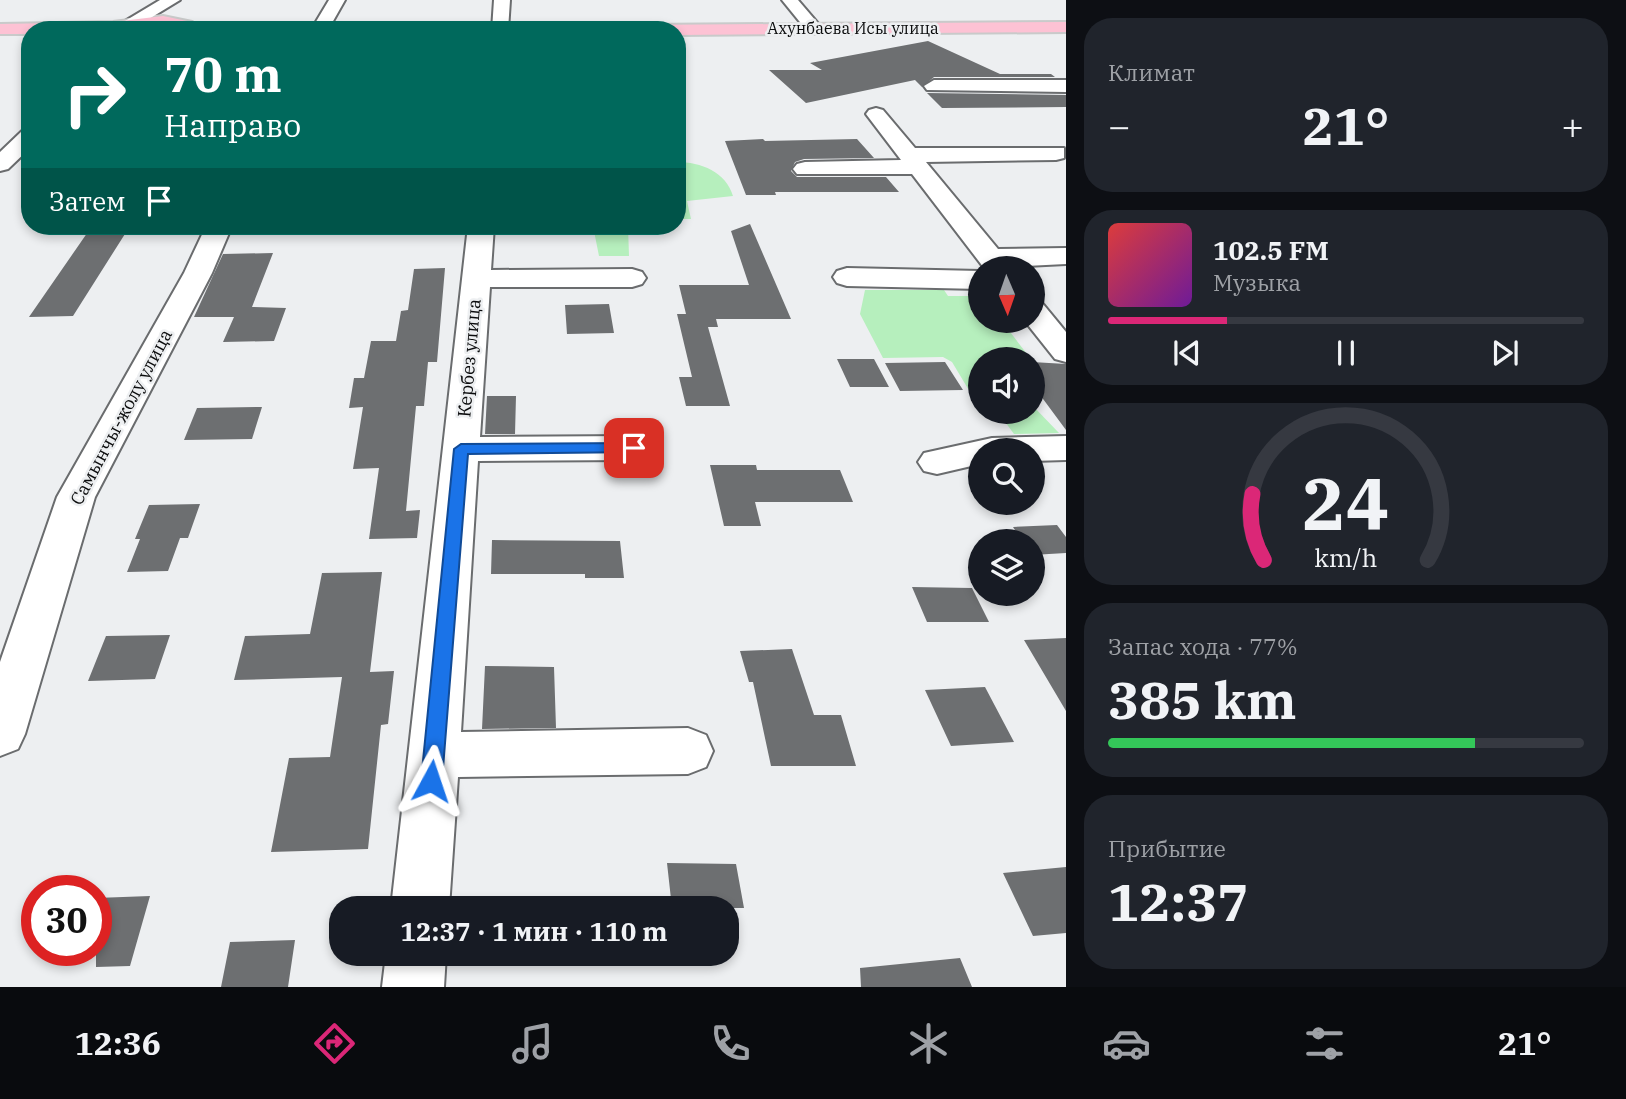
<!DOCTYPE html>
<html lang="ru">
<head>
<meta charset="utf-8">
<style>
	:root { --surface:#171b24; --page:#20242c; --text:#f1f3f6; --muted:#9ea1a6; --line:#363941; --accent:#db2777 }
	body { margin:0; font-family:"IBM Plex Serif",serif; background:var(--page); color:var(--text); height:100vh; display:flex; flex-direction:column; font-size:26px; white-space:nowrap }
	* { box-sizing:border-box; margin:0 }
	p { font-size:23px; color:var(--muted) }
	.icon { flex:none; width:38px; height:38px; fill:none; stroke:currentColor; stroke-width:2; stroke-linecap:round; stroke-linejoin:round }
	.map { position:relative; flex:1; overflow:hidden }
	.details { display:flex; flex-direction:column; gap:18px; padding:18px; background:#0d0f14; width:560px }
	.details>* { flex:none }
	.hud { position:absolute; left:21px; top:21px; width:665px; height:214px; border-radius:28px; box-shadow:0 4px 10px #0003; background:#00695c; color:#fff; overflow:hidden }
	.needle { width:46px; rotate:178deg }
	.controls { position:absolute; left:968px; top:256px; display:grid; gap:14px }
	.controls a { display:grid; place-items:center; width:77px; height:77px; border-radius:50%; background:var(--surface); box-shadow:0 4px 10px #0003; font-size:35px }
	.speed { position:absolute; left:21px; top:875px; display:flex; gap:14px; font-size:35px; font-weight:700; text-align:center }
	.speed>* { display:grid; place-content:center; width:91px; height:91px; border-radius:50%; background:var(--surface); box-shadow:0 4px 10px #0003; line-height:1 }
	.speed .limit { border:10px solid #d22; background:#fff; color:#111 }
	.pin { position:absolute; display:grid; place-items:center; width:60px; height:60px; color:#fff; margin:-30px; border-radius:14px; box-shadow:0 4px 10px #0006 }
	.me { position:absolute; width:77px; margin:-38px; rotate:5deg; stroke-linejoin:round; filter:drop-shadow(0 0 5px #0008) }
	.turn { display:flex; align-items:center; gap:24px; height:147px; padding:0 28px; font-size:32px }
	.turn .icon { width:91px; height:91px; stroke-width:2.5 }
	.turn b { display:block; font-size:49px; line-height:60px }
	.then { display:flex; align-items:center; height:66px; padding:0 28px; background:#0003; gap:14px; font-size:26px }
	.big { font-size:52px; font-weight:800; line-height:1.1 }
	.details .widget { flex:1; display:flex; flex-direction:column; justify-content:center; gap:10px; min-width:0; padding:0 24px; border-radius:28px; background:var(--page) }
	.details .dial { align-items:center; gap:0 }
	.dial svg { height:182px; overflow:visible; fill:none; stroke:var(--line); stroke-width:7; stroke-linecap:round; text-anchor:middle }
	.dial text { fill:var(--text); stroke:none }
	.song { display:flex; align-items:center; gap:21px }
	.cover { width:84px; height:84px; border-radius:10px; background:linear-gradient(135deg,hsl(0 70% 55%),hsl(280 70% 35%)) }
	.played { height:7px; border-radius:4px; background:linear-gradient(90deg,var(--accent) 25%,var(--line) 25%) }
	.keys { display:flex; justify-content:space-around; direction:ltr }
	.heat { display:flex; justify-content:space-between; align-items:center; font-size:38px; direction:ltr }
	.charge { height:10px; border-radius:5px; background:linear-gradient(90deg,#34c759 77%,var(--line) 0) }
	.trip { position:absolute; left:329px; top:896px; width:410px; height:70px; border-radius:28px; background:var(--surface); box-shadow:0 4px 10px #0003; font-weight:800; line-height:70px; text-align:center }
	.tabs { display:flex; height:112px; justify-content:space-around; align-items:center; background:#090b0e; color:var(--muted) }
	.tabs .icon { width:49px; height:49px }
	.tabs .on { color:var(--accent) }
	.tabs b { font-size:32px; color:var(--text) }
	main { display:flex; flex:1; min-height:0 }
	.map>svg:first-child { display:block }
	.green { fill:#b6efbd }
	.building { fill:#6d6f71 }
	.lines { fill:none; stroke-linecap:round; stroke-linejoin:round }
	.minor-casing { stroke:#6a6c6e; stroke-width:4 }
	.tertiary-casing { stroke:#6a6c6e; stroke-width:4 }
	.primary-casing { stroke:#c9caca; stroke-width:4 }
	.minor { fill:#fff; fill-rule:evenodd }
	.tertiary { fill:#fff; fill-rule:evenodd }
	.primary { fill:#fdc2d4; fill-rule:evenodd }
	.route { fill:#1a73e8; stroke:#114b97; stroke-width:2 }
	.labels { text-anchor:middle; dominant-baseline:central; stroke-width:5; stroke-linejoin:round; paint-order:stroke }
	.far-street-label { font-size:16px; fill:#0b0c0d; stroke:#edeff1 }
	.street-label { font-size:18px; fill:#0b0c0d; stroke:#edeff1 }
</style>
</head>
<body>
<main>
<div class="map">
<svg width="1066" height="987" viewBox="0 0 1066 987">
	<rect width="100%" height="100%" fill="#edeff1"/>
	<path class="green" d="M677,162C701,162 726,172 733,196L687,201L691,219H677Z
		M593,226H628L629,256H599Z
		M865,290H944L948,296H980V320H1001L1030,358L980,359V402H976L952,362L943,357L883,358L860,314Z
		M1033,406L1059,433L1014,434L997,411H1032Z"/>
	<path class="building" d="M928,41L1000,74H1051L1055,77H934L922,87L915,80L806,103L769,70H822L810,63Z
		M927,93L1066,95V107L942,108Z
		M763,139L765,141L857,139L874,158L804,159L795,162L791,171L797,177H886L899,192H775L776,195H746L725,141Z
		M750,224L791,319H716L718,327H708L730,406H686L679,377H692L677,314H686L679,285H749L731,231Z
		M92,226H130L73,316L29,317Z
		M273,253L252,307L286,308L274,341L223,342L234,317H194L223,254Z
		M445,268L437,362H428L424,406H416L406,511L420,510L417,538L369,539L379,468L353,469L363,407L349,408L354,378H364L371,341H396L401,311L408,310L414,269Z
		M609,304L614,333L567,334L565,305Z
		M837,359H874L889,387H850Z
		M945,362L963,390L900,391L885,363Z
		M1032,362L1066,364V430L1032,384Z
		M487,396H516L515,434H485Z
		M262,407L252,439L184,440L197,408Z
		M710,465H756L757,470H840L853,502H755L761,526H724Z
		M200,504L188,538H180L168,571L127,572L140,539H135L149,505Z
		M1057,525L1066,537V553L1032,555V541H1022L1013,527Z
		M492,540L620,541L624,578H585V574H491Z
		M382,572L370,672L394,671L388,724L381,725L368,849L271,852L289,758L330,757L342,677L234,680L245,636L310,634L322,573Z
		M912,587L972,588L989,622H927Z
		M170,635L155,679L88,681L106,636Z
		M1066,638V711L1024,640Z
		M792,649L814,715H841L856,766H771L753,682H749L740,651Z
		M485,666L554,667L556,728L482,729Z
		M985,687L1014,742L951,746L925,690Z
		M667,863L736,864L744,908H672Z
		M1066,867V933L1033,936L1003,873Z
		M150,896L130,966L96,967V898Z
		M295,940L288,987H221L230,942Z
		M960,958L972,987H861L860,968Z"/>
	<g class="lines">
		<defs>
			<path id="minor" d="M329,0H345L328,30H311Z
				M494,0H510L508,30H492Z
				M782,0H798L822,28L820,32H808Z
				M934,80H1066V92L927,90L924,86Z
				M876,108L883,110L915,148H1064V158L1056,160L926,162L998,249L1066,248V264L984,268L912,174H797L793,169L797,164L805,162L901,160L866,114L869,110Z
				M206,226H232L212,273L95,497L25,734L18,749L0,756V662L57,497L184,273Z
				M468,226H494L491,270L632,269L642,272L646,278L642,284L632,287H490L480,437L634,436L647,440L652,448L647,456L634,460L478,461L461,732L688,728L706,735L713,751L706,767L688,774L458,777L449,908H391Z
				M847,268L980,271V289L847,286L837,283L833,277L837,271Z
				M1032,301L1043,304L1066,332V362L1055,359L1024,320H1032Z
				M1066,436V460L1032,461V450H980V464L937,474L924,471L918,462L924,453L992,438Z
				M386,954H446L444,987H382Z"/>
			<path id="tertiary" d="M160,0H180L134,28H122L120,24Z
				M30,130V148L8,169L0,171V152L22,131Z"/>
			<path id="primary" d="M163,16L192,22L205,30L163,26L124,30H30V34H0V24L113,22Z
				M1066,22V32L677,35V30H631L639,25Z"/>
		</defs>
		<use href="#minor" class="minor-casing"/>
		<use href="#tertiary" class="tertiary-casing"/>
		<use href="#primary" class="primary-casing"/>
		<use href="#minor" class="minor"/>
		<use href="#tertiary" class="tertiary"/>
		<use href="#primary" class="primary"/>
	</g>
	<path class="route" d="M634,443L641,448L639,452L468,454L442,781L439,788L431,791L424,788L421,781L454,449L461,444Z"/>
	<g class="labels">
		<g class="far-street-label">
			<text x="853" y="28">Ахунбаева Исы улица</text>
		</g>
		<g class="street-label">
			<text transform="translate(469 358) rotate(-85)">Кербез улица</text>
			<text transform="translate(121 417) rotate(-62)">Самынчы-жолу улица</text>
		</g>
	</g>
</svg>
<div class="controls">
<a><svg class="needle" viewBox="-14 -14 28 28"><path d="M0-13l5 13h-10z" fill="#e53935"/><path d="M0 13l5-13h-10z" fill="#9ea1a6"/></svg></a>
<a><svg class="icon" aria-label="sound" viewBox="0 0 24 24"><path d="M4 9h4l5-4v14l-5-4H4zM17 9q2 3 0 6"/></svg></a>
<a><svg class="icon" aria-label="search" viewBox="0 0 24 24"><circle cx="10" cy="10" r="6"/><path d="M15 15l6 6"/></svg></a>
<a><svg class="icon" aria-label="layers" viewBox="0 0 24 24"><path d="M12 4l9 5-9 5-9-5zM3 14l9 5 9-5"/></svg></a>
</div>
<div class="speed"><div class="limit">30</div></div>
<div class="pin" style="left:634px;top:448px;background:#d93025"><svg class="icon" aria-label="arrive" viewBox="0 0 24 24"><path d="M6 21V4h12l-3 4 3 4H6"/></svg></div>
<svg class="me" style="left:431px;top:781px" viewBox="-20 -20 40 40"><path d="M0-17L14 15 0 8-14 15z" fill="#1a73e8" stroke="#fff" stroke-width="4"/></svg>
<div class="trip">12:37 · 1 мин · 110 m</div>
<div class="hud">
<div class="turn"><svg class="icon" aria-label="right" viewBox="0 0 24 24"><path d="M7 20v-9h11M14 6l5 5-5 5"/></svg><div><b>70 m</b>Направо</div></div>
<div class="then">Затем<svg class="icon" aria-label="arrive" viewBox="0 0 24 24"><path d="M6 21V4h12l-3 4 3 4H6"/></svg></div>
</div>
</div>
<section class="details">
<div class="widget"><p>Климат</p>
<div class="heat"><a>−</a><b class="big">21°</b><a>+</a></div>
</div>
<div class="widget">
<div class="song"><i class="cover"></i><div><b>102.5 FM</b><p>Музыка</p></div></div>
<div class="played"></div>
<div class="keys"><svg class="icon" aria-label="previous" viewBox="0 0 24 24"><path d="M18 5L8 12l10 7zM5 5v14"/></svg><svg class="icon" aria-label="pause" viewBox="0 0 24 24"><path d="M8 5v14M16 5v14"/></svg><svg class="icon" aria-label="next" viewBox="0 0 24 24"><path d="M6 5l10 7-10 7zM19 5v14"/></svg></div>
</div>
<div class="widget dial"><svg viewBox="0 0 100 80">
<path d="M14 69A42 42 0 1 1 86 69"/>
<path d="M14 69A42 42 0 0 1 9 40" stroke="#db2777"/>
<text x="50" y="56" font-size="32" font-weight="700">24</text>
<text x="50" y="72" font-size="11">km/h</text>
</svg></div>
<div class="widget"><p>Запас хода · 77%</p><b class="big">385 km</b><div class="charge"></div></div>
<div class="widget"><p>Прибытие</p><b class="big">12:37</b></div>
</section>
</main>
<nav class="tabs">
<b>12:36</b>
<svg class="icon on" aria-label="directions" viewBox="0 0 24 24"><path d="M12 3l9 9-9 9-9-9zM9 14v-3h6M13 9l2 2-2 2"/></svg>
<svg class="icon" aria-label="music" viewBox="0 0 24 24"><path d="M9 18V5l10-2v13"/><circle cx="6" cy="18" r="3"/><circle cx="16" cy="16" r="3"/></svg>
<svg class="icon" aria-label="phone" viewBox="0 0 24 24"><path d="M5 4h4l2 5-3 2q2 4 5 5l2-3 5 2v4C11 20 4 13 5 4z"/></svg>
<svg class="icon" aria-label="climate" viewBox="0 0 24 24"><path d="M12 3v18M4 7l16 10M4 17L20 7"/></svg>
<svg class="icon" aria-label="car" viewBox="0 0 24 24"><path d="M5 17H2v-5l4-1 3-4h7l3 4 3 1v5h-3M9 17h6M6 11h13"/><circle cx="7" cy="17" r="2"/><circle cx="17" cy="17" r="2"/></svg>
<svg class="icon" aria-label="filters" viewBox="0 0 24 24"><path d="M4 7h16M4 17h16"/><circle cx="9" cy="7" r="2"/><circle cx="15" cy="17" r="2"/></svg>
<b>21°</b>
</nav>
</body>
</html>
